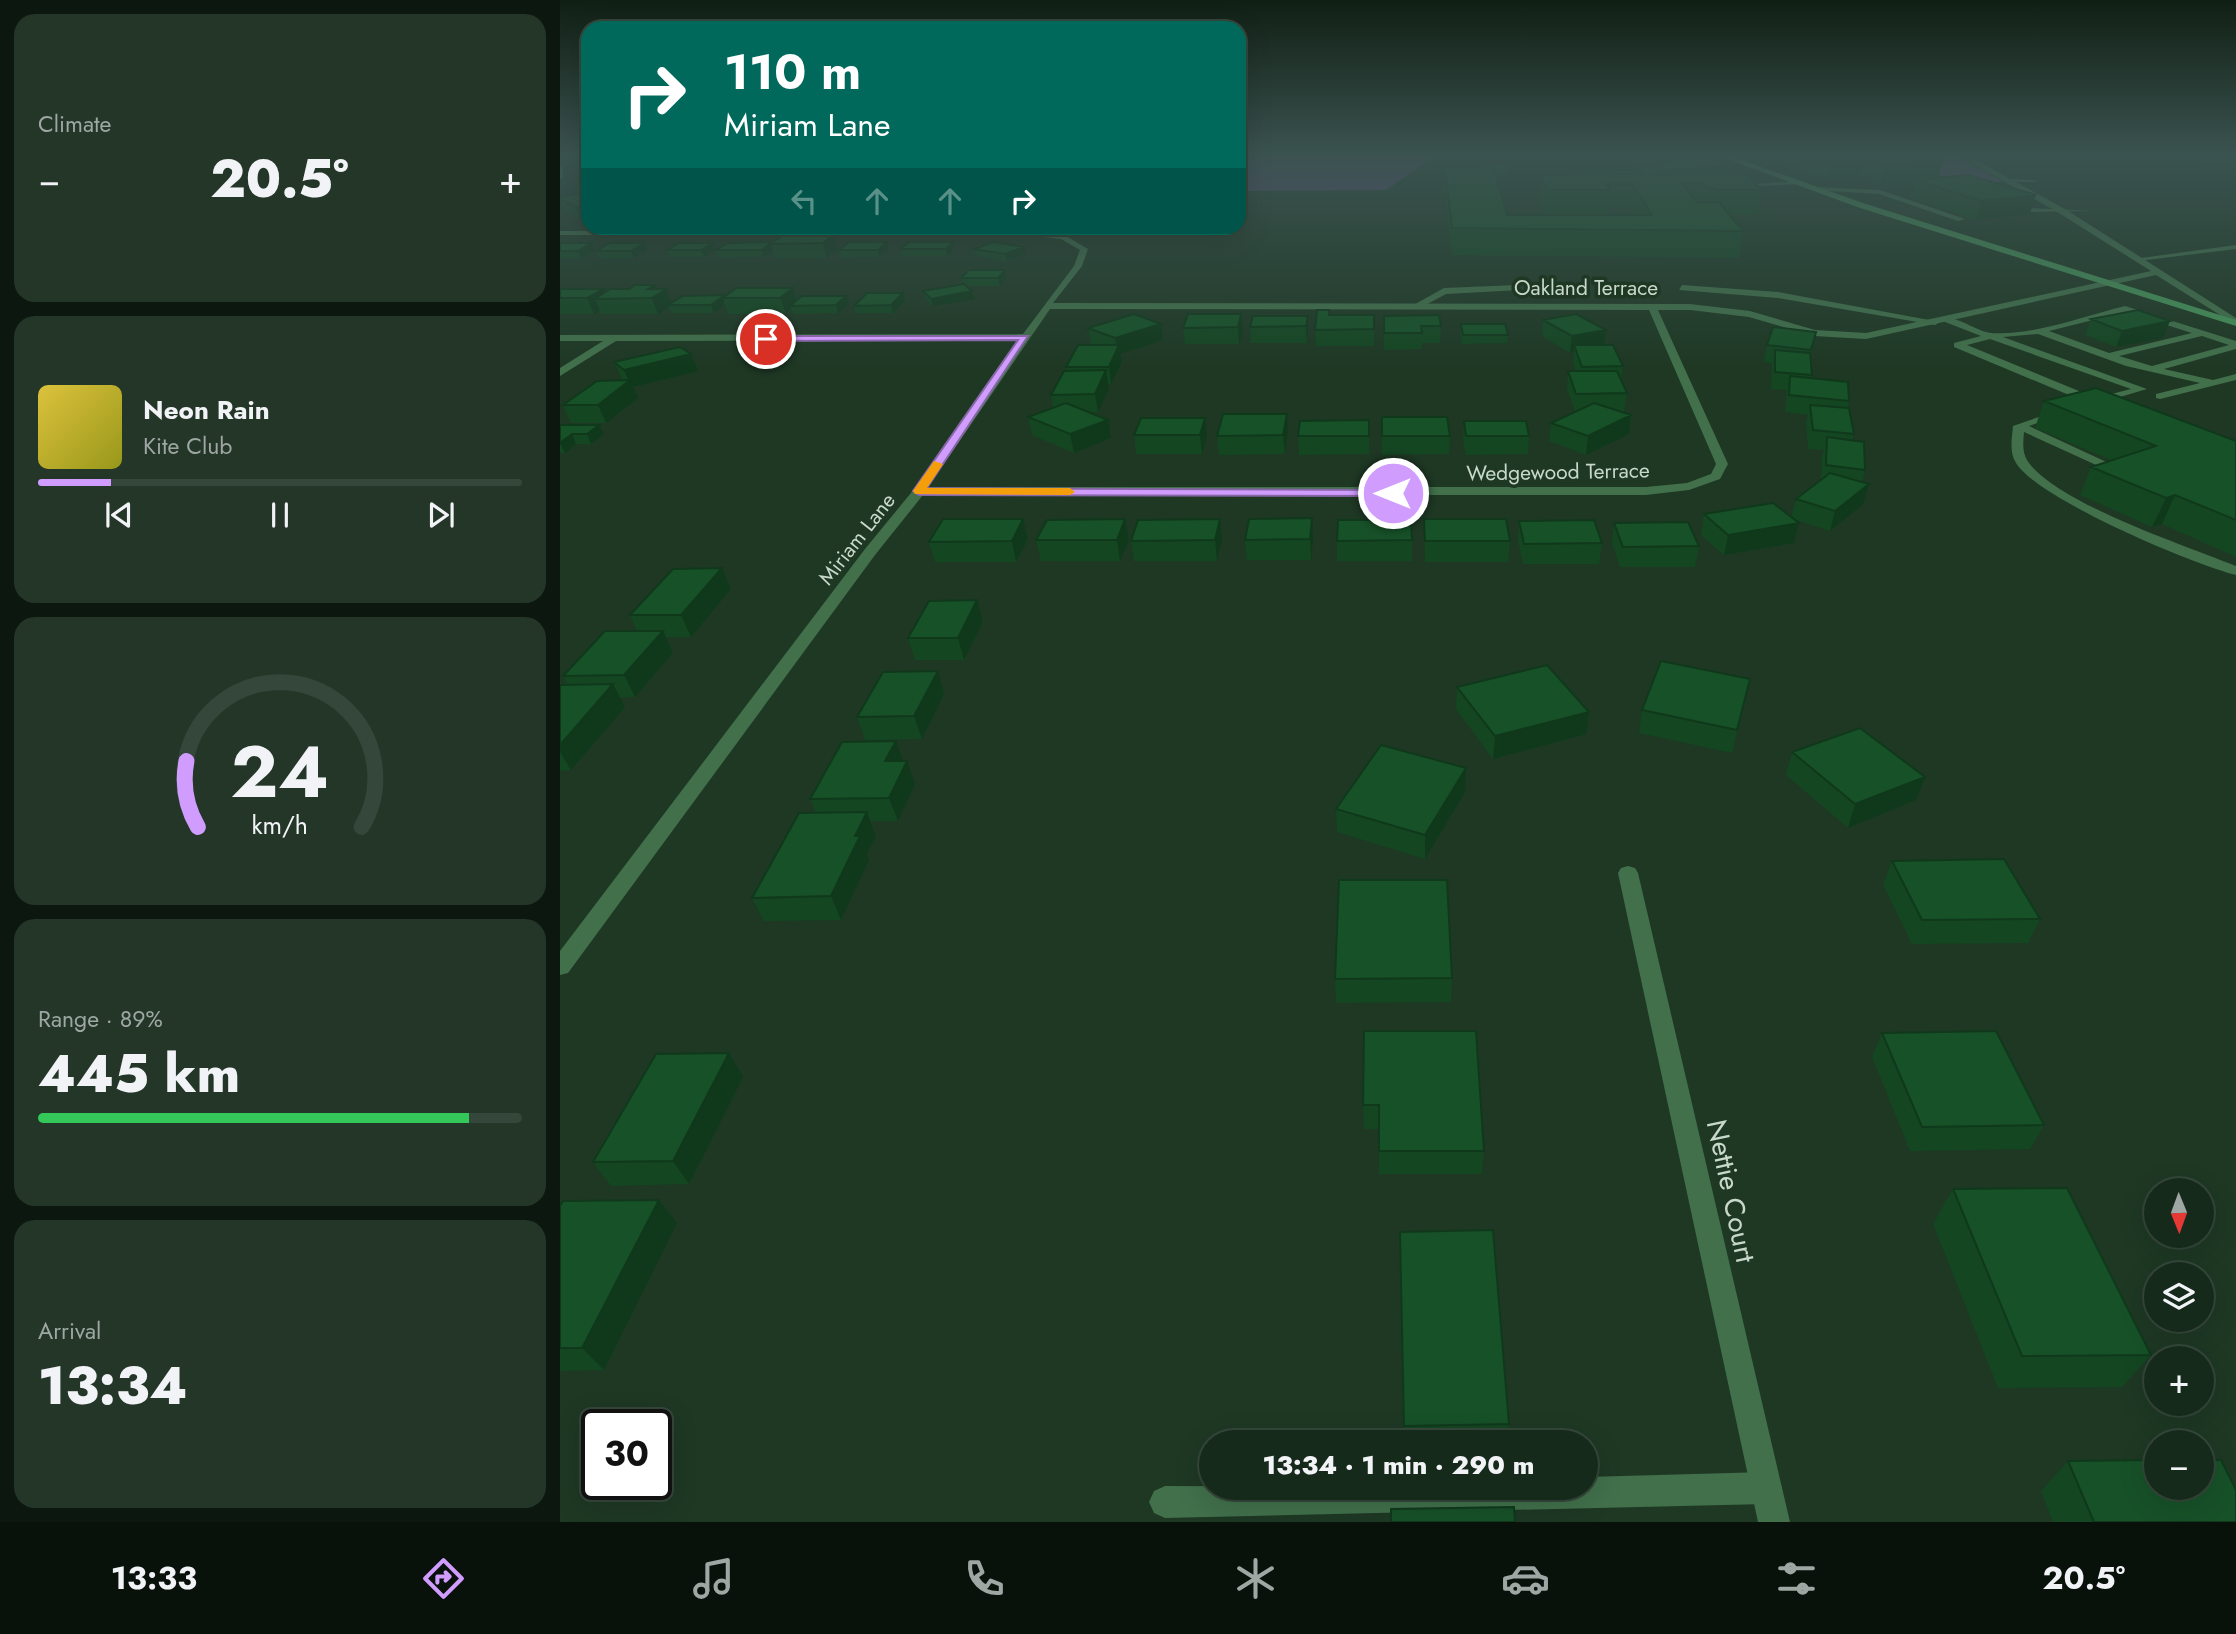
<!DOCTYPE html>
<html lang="en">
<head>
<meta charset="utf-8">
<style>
	:root { --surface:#162a1b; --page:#233628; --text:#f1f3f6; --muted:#9ea7a3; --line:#35463a; --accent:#d09dff }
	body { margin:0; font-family:Jost,sans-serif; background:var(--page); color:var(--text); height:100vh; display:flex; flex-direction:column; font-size:26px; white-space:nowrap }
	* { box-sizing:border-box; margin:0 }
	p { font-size:23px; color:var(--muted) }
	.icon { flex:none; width:38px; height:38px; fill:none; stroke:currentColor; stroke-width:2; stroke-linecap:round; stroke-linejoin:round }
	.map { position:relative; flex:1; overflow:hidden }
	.drawer { display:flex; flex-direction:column; gap:14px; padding:14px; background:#0c170f; width:560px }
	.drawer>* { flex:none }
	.banner { position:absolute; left:21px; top:21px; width:665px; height:214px; border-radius:21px; box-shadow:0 7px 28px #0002,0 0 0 2px var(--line); background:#00695c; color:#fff; overflow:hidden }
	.needle { width:46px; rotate:179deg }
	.tools { position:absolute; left:1584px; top:1178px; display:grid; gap:14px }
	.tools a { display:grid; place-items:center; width:70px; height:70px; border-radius:50%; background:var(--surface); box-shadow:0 7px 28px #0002,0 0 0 2px var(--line); font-size:35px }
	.speed { position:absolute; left:21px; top:1409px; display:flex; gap:14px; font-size:35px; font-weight:700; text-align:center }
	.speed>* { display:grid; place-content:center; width:91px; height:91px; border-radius:50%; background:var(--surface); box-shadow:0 7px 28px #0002,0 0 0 2px var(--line); line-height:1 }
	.speed .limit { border:4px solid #111; border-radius:10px; background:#fff; color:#111 }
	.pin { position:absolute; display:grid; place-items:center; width:60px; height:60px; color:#fff; margin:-30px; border:4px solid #fff; border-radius:50%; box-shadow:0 2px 7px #0007 }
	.me { position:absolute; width:77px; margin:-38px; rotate:270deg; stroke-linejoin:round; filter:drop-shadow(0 0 5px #0008) }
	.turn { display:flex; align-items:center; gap:24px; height:147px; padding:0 28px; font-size:32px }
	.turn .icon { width:91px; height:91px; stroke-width:2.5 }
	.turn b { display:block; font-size:49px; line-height:60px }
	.lanes { display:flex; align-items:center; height:66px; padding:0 28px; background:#0003; justify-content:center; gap:35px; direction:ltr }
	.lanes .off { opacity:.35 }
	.big { font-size:52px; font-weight:800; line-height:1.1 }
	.drawer .card { flex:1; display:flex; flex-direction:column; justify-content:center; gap:10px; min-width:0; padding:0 24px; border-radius:21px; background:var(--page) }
	.drawer .dial { align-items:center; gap:0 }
	.dial svg { height:182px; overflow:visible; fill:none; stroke:var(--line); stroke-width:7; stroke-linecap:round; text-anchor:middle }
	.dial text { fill:var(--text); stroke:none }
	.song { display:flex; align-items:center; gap:21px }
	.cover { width:84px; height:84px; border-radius:10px; background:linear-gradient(135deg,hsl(50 70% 55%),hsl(60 70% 35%)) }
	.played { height:7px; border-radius:4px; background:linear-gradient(90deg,var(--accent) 15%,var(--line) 15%) }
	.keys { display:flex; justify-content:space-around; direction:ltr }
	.heat { display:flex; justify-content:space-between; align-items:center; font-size:38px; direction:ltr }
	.charge { height:10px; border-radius:5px; background:linear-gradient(90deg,#34c759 89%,var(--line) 0) }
	.trip { position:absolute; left:639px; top:1430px; width:399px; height:70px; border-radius:35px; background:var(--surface); box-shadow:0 7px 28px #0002,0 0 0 2px var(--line); font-weight:800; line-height:70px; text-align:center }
	.tabs { display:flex; height:112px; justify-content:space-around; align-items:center; background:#09110b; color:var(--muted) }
	.tabs .icon { width:49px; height:49px }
	.tabs .on { color:var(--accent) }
	.tabs b { font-size:32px; color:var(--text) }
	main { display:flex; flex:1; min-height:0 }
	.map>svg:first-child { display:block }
	.green { fill:#674486 }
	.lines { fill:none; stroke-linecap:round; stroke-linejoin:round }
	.service { fill:#41704b; fill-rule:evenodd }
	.minor { fill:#41704b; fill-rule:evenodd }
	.tertiary { fill:#41704b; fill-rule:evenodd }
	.secondary { fill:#459358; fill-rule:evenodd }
	.wall { fill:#144622 }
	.shaded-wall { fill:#10391c }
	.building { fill:#175128; stroke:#10391c; stroke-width:2 }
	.route { fill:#d09dff; stroke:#8766a6; stroke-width:2 }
	.slow { fill:#f59e0b }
	.labels { text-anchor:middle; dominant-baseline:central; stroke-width:7; stroke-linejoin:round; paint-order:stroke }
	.far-street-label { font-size:21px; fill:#c8d8ca; stroke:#1e3824 }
	.near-street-label { font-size:28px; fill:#c8d8ca; stroke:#1e3824 }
</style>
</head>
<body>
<main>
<section class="drawer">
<div class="card"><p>Climate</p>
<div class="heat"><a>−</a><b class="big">20.5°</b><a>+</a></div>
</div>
<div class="card">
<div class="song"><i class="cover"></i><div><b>Neon Rain</b><p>Kite Club</p></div></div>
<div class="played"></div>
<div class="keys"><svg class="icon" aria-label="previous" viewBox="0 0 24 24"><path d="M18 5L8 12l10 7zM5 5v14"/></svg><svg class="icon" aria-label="pause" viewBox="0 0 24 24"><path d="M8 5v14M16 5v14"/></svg><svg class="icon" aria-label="next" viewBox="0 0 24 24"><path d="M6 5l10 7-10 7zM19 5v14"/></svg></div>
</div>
<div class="card dial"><svg viewBox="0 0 100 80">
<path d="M14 69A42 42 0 1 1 86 69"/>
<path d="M14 69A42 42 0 0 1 9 40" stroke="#d09dff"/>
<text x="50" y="56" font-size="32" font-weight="700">24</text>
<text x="50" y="72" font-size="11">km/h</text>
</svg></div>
<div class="card"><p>Range · 89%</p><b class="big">445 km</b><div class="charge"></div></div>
<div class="card"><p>Arrival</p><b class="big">13:34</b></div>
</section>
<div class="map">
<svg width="1676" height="1522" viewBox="0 0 1676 1522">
	<rect width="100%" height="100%" fill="#1e3824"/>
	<path class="green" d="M679,155H876L826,190L679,191Z
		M1284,155H1395L1443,182H1398L1362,170Z"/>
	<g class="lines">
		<path class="service" d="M1448,179L1475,180L1478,182H1446Z
			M1240,181L1242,184L1173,187L1176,185Z
			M1255,187L1320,190L1405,219L1398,221L1319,194L1253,190Z
			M1449,202L1469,208L1533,211L1469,212L1446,206Z
			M1676,245V249L1578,261L1574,259Z
			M957,285L960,290L886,294L858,309L850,307L884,288Z
			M1122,285L1218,292L1380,322L1375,325L1218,298L1119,290Z
			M1565,306L1676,341V349L1604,369L1653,380L1676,374V380L1600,399L1596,398V394L1640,383L1566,366L1478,334L1443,337L1587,389L1533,405L1394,347V343L1421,336L1380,320C1393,312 1416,332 1431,333C1473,336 1524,316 1565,306ZM1565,312L1632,333L1549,353L1489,331ZM1642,336L1669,345L1592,366L1559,356ZM1430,339L1571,389L1536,398L1407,345Z
			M1496,411L1505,413L1469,426L1568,472L1558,475L1464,432C1463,443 1462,454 1469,463C1500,504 1626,546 1676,566V575C1632,564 1478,499 1456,463C1449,452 1452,438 1453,426Z
			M1206,1472L1217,1477L1222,1488L1217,1499L1206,1504L605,1518L594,1513L589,1502L594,1491L605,1486L1026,1488V1477Z"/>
		<path class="minor" d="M1398,155H1406L1505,209L1676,318V325L1596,275L1306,339L1254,336L1189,317L1130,310H1098L1168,464L1160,479L1129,490L1086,495H363L315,555L8,973L0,975V951L305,549L355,488L459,340L56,341L0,376V368L43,341H0V335L463,334L514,266L520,250L501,239L466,235H0V231L482,232L506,236L528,249L522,266L493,303L1130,304L1190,311L1255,330L1306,333L1591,271L1499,213ZM490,309L1089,310L1156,464L1151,474L1127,483L1086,487H368Z
			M0,165L3,167V177L0,179Z
			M1068,866L1075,868L1078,873L1230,1522H1198L1058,873L1061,868Z"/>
		<path class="tertiary" d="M1233,155L1167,160L1164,158Z"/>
		<path class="secondary" d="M1157,155H1167L1303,203L1676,320V326L1297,207Z"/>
	</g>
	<path class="wall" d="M1059,155H1124L1123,160L1126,159V157L1170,166L1169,174L1202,190L1198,215H1170L1183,231L1179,258L892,255L884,192L885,168H921V164L948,172L947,178H937L947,215H1073L1069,208H1048L1047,215L985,214L979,199L981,175H1024V170L1082,174L1083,167L1058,159Z
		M1222,155H1304L1311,158L1383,159L1378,176L1321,184L1301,176L1267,179L1221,161Z
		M1633,155H1676V166L1631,161Z
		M1356,180L1470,214L1416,220L1352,199Z
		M19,194L21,220L3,210L0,202V197Z
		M273,235L277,249L267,258H215L213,251L204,257L158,258L156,250Z
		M393,242L394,249L387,256H343L341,249Z
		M0,243H32L35,250L21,258H0Z
		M85,243L87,250L74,258H39L36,251Z
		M153,243L155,250L144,257H110L107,250Z
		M329,249L319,257L281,258L279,250Z
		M414,249L466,254L447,261L416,256Z
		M445,270L446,278L440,286H406L412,291L414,299L373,306L365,298L363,291L403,284L401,278Z
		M233,288L237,301L289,304L278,313L233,314L231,308L226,313L168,314L165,305L154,313H111L109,307L98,314H41L40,310L34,314H0V289H43L45,293L97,289L111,304Z
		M345,301L333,313H296L294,306Z
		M681,314L683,330L679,344H625L623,328Z
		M769,315H814V346H756L755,330Z
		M748,316V332L747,343H691L690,327Z
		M824,316L881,326L880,343H862V349L824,350Z
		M1531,319L1603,338L1556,347L1525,335Z
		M983,320L1044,345L1063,366L1061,381L1067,393L1064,411H1059L1071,415L1069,434L1026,455L989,441L991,423L1015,411L1007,389L1008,371H1016L1013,362L1014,352L1010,353L982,336Z
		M601,324L603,340L560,354L562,362L551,384H548L549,388L538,412H529L548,420L551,438L514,453L472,435L468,417L493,408L491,395L507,371L506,367L534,345L531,344L528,328Z
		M901,324L948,335L947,343L902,344L900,332Z
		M1256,332L1250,355L1251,378L1289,401L1287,408L1294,434L1292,440L1305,470L1302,482L1303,504L1270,531L1236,520L1234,543L1164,555L1141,535L1144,514L1231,517L1236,499L1261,480L1262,456L1264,450L1248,449L1246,423L1248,415L1225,412L1227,390L1211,389L1212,363L1204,362L1207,345Z
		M131,354L138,371L73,387L78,398L46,423H11L3,405L63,381L54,362Z
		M1484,401L1676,441V557L1602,524L1592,527L1520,495L1531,467L1551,460L1475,428Z
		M727,414L728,432L725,454L659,455L657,436Z
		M822,417L890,436L889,454L822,455Z
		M581,418L647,436L642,454H576L574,435Z
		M809,420V454L739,455L738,436Z
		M904,421L969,436L968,454L906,455L903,440Z
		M0,425L44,434L31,444H16L5,453H0Z
		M463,519L468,539L456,562H375L369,542Z
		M565,519L569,540L560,561H481L476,540Z
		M864,519L950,541L948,562H865Z
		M959,521L1042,543L1039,564H963L958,541Z
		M1054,523L1139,546L1135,567H1060L1052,543Z
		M662,539L657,561H574L571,541Z
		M753,539L751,560H687L685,540Z
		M852,540V561H777V541Z
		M162,568L171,589L131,637H106L113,653L75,697L60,698L65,707L11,770L0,771V685H8L3,676L77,631L70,615Z
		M417,600L423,622L404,660H355L348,638Z
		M378,671L384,694L362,739L305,740L297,717Z
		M1190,679L1172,753L1079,733L1082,710Z
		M897,687L1029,712L1026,734L933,759L896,709Z
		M336,741L343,761L355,784L338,821H311L316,836L307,854L309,860L281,920L204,921L192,898L256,813L250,799Z
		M1232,752L1365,777L1356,800L1288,828L1226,775Z
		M906,768L905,792L865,859L777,832L776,809Z
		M1332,861L1480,919L1468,943L1352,944L1323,885Z
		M892,978L891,1002L776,1003L775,979Z
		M916,1031L924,1151L922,1174H819V1129H804L803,1105Z
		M1322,1033L1484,1125L1470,1149L1350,1151L1312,1057Z
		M169,1053L183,1077L129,1184L51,1186L33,1162Z
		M1393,1189L1591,1355L1562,1387L1438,1388L1373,1224Z
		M99,1200L117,1223L44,1370L0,1371V1206Z
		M840,1255L949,1424L947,1442H844Z
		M1508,1461L1676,1522H1493L1481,1491Z"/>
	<path class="shaded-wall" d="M1100,155H1124L1122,169L1170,166L1168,178L1102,183L1104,170L1098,169Z
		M1305,159L1301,176L1267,179L1270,162Z
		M1383,159L1378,176L1321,184L1325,166Z
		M1476,195L1470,214L1416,220L1421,201Z
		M28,205V219L21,220L16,207Z
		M273,235L277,249L267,258L263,243Z
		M327,242L329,249L319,257L318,250Z
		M393,242L394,249L387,256L386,249Z
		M32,243L35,250L21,258L18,251Z
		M85,243L87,250L74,258L71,251Z
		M153,243L155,250L144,257L141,250Z
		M211,244L213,251L204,257L202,250Z
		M464,247L466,254L447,261L445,254Z
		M445,270L446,278L440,286L438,278Z
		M95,285L99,294L106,289L112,305H108L109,307L98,314L88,289Z
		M233,288L237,303L230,306L231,308L226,313L220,298Z
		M43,289L47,299H35L40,310L34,314L27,298Z
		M412,291L414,299L373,306L371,299Z
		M343,293L345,301L333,313L331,305Z
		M165,295V298H163L165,305L154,313L151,305Z
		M286,296L289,304L278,313L276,305Z
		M681,314L683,330L679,344L678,327Z
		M748,316V332L747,343L746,326Z
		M1610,321L1603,338L1556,347L1562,331Z
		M601,324L603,340L560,354L562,362L551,384L549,367L557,350L555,338Z
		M1046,330L1044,346L1014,345V352L1010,353L1012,336Z
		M131,354L138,371L73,387L78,398L46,423L38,405L69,382L64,370Z
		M546,370L549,388L538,412L535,394Z
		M727,414L728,432L725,454L723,435Z
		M1071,415L1069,434L1026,455L1028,436Z
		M645,418L647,436L642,454L640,435Z
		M548,420L551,438L514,453L510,434Z
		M39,425L44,434L31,444L27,434Z
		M12,434L16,444L5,453L0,443Z
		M1309,484L1303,504L1270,531L1275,511Z
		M1615,495L1602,524L1592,527L1606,498Z
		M752,518L753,539L751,560L750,539Z
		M463,519L468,539L456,562L452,541Z
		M565,519L569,540L560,561L557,540Z
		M660,519L662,539L657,561L655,540Z
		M1239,523L1234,543L1164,555L1168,535Z
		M162,568L171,589L131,637L121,615Z
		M417,600L423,622L404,660L398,638Z
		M103,631L113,653L75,697L64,675Z
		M378,671L384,694L362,739L354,716Z
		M53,684L65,707L11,770L0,752V745Z
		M1029,712L1026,734L933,759L935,736Z
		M336,741L344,764L325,761Z
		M347,761L355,784L338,821L329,798Z
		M906,768L905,792L865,859V835Z
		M1365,777L1356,800L1288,828L1295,804Z
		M307,812L316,836L307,854L309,860L281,920L271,896L295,836Z
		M169,1053L183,1077L129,1184L113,1161Z
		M99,1200L117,1223L44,1370L22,1348Z"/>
	<path class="building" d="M1140,155L1170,166L1104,170L1083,165L1132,159L1126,157Z
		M1253,155H1304L1311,158L1340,155H1373L1383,159L1325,166L1305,159L1270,162Z
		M1633,155H1676V160Z
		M921,164H945L948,172H935L934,168H922Z
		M885,168H934L947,215H1092L1072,184H1046L1050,190H987L981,175L1186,174L1202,190H1160L1146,188L1142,183H1122L1137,202H1159L1183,231L892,228Z
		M1024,170H1073L1077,174L1027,175Z
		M1409,175L1476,195L1421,201L1356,180Z
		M28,189V194H19Z
		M24,193L28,195V205L16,207L0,199V197Z
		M273,235L263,243L210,244L222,236Z
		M212,242L202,250H156L168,243Z
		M289,242H327L318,250H279Z
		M349,242H393L386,249H341Z
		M433,242L464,247L445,254L414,249Z
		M0,243H32L18,251H0Z
		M50,243H85L71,251H36Z
		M119,243H153L141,250H107Z
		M409,270H445L438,278H401Z
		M404,284L412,291L371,299L363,291Z
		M75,285H95L88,289H106L92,298L35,299L50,289H69Z
		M176,288H233L220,298H163Z
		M0,289H43L27,298H0Z
		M307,293H343L331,305L294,306Z
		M165,295L151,305H108L123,296Z
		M242,296H286L276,305L230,306Z
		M757,310H769V315H814V329L755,330Z
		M1578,310L1610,321L1562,331L1531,319Z
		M574,314L601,324L555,338L528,328Z
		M628,314H681L678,327L623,328Z
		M1016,314L1046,330L1012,336L983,320Z
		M879,315L881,326H861L862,333H824V316Z
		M693,316H748L746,326L690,327Z
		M901,324H945L948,335H903Z
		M1213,327L1256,332L1251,350L1207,345Z
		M518,345H559L549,367H506Z
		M1014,345H1053L1063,366L1022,367Z
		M120,347L131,354L64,370L54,362Z
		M1215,350L1250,353L1252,375L1215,372Z
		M546,370L535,394L491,395L504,371Z
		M1008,371H1057L1067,393L1016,394Z
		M1230,376L1288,382L1289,401L1229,395Z
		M70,380L38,405H3L37,381Z
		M1536,388L1676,441V520L1615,495L1606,498L1531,467L1596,446L1484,401Z
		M506,403L548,420L510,434L468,417Z
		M1034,403L1071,415L1028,436L991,423Z
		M1250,405L1289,408L1294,434L1253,430Z
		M663,414H727L723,435L657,436Z
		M822,417H887L890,436H822Z
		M581,418H645L640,435H574Z
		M809,420V436H738L740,421Z
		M904,421H966L969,436H906Z
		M0,425H39L27,434H12L0,443Z
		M1267,437L1304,442L1305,470L1266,465Z
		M1270,473L1309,484L1275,511L1236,499Z
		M1213,503L1239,523L1168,535L1144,514Z
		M752,518L750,539L685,540L689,519Z
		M383,519H463L452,541L369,542Z
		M565,519L557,540H476L487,520Z
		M660,519L655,540L571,541L578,520Z
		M864,519H946L950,541H865Z
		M778,520H851L852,540L777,541Z
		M1034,520L1042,543L964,544L959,521Z
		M1128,522L1139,546L1063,547L1054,523Z
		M162,568L121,615H70L113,569Z
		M417,600L398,638H348L369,601Z
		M45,631H103L64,675L3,676Z
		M1101,661L1190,679L1177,730L1082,710Z
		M987,665L1029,712L935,736L897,687Z
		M378,671L354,716L297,717L323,672Z
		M53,684L0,745V685Z
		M1300,728L1365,777L1295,804L1232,752Z
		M336,741L325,761H347L329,798L250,799L282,742Z
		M821,745L906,768L865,835L776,809Z
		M307,812L295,836H300L271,896L192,898L239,813Z
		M1444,859L1480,919L1362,920L1332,861Z
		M779,880H887L892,978L775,979Z
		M804,1031H916L924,1151H819V1105H803Z
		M1436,1031L1484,1125L1362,1127L1322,1033Z
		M169,1053L113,1161L33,1162L96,1054Z
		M1507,1188L1591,1355L1462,1356L1393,1189Z
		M99,1200L22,1348H0V1206L3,1201Z
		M933,1230L949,1424L844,1426L840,1232Z
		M1596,1460V1488H1642V1460H1661L1676,1490V1522H1534L1508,1461Z
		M954,1507L955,1522H831V1509Z"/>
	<linearGradient id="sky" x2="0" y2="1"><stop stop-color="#101f14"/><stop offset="0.42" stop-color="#3b5350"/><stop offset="1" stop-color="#3b5350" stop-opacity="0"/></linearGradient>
	<rect width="1676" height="368" fill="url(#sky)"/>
	<path class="route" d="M206,336H468L367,488L833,490L839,493L833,496L359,495L353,491L458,340L203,341Z"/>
	<path class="slow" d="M374,461L383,464L367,488H510L515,492L510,495L355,494L353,491Z"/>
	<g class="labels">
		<g class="far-street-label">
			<text x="1026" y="288">Oakland Terrace</text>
			<text transform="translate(998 472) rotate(-1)">Wedgewood Terrace</text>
			<text transform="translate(297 539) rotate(-52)">Miriam Lane</text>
		</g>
		<g class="near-street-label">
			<text transform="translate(1171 1191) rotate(78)">Nettie Court</text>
		</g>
	</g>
</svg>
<div class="tools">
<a><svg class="needle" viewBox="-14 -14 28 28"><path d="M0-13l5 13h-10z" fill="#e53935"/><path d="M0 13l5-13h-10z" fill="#9ea7a3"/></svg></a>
<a><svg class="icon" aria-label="layers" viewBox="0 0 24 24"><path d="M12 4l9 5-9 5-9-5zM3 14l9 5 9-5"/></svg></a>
<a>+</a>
<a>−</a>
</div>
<div class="speed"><div class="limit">30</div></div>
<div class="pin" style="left:206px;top:339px;background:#d93025"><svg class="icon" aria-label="arrive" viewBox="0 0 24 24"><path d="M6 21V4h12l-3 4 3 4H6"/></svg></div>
<svg class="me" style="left:833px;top:493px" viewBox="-20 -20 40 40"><circle r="17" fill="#d09dff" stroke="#fff" stroke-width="3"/><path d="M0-11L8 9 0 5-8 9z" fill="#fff"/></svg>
<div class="trip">13:34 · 1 min · 290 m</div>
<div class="banner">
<div class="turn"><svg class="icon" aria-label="right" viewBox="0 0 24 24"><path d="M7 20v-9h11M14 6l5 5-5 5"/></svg><div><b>110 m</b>Miriam Lane</div></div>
<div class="lanes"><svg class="icon off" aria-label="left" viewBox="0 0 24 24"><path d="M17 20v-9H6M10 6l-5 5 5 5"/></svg><svg class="icon off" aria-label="ahead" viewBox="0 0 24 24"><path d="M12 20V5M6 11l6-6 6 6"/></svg><svg class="icon off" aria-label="ahead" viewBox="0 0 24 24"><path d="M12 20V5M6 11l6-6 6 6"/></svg><svg class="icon" aria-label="right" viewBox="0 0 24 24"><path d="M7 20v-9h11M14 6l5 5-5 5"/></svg></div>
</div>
</div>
</main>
<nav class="tabs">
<b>13:33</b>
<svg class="icon on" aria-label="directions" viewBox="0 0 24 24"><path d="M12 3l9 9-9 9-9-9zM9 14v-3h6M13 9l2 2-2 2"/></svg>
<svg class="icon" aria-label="music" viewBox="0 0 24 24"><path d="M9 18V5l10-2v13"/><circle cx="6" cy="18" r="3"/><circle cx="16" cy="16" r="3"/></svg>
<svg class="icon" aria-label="phone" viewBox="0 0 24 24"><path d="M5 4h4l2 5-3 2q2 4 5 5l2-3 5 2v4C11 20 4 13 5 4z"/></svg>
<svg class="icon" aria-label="climate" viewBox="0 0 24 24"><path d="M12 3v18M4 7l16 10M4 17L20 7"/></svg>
<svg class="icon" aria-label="car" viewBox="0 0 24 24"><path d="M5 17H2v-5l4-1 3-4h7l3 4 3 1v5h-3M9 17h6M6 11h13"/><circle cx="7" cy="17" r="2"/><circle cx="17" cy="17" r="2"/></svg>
<svg class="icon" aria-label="filters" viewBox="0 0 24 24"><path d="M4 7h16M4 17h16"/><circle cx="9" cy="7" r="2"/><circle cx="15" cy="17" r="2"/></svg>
<b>20.5°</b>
</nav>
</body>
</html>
